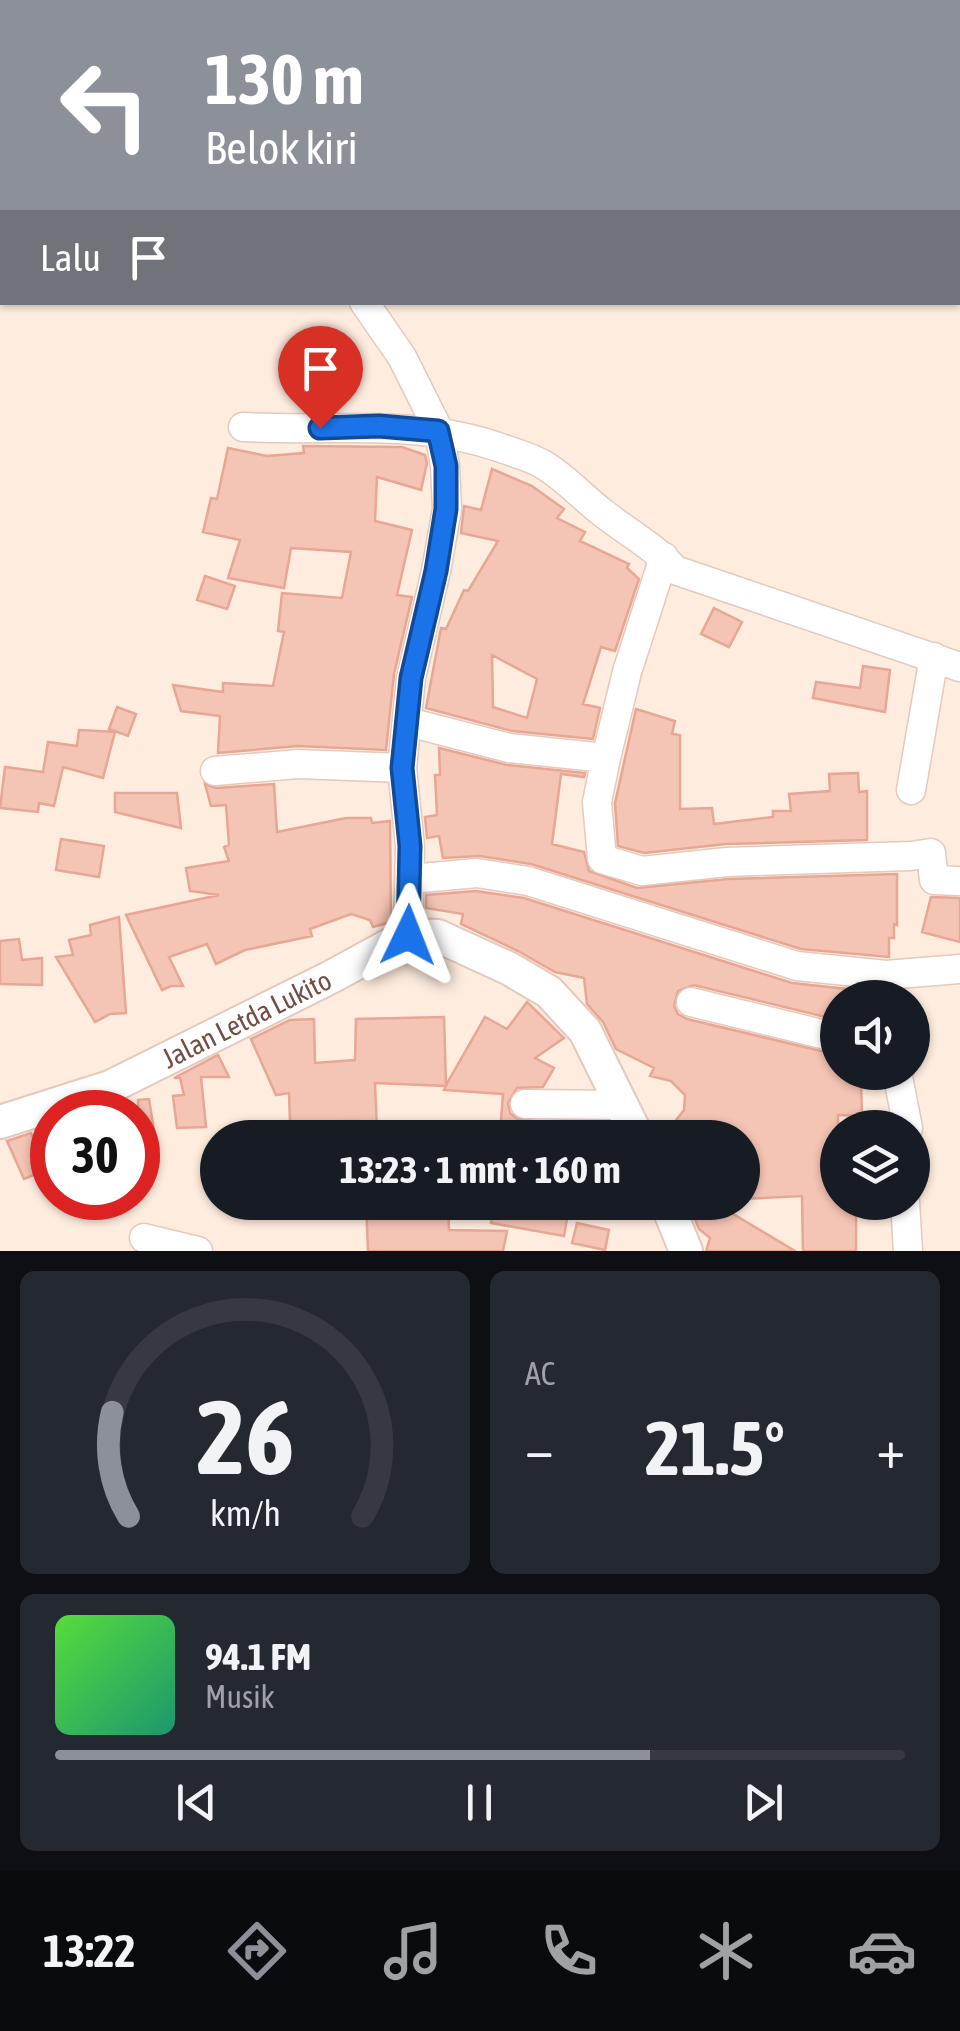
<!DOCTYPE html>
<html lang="id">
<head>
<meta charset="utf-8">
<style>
	:root { --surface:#171b24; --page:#242831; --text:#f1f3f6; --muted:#9ea1a6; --line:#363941; --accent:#8c9099 }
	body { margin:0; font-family:"Asap Condensed",sans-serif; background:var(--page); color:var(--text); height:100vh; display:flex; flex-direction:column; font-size:38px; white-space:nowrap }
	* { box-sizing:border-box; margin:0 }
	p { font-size:32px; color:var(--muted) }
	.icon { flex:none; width:55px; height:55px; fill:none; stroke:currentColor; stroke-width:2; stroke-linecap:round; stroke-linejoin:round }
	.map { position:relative; height:1251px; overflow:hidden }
	.details { display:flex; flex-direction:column; gap:20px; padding:20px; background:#0d0f14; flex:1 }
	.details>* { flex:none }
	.banner { position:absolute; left:0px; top:0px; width:960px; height:305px; box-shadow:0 2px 8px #0004; background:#8c9099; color:#fff; overflow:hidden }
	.tools { position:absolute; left:820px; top:980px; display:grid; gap:20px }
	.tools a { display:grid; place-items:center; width:110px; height:110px; border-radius:50%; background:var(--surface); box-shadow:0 2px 8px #0004; font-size:50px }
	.speed { position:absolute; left:30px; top:1090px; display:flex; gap:20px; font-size:50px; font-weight:700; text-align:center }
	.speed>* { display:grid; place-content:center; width:130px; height:130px; border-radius:50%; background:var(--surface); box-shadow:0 2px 8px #0004; line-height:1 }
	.speed .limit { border:15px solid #d22; background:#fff; color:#111 }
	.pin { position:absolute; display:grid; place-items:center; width:85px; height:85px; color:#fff; margin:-102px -42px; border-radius:50% 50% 50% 0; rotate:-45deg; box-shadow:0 0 10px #0007 }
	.pin .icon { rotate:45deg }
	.me { position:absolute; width:110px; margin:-55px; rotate:2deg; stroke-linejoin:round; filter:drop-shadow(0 0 8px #0008) }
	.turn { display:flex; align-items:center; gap:35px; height:210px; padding:0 40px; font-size:45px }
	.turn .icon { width:130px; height:130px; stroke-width:2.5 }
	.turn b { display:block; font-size:70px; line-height:85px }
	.then { display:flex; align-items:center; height:95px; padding:0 40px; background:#0003; gap:20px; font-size:38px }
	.big { font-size:75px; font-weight:700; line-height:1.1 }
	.details .widget { flex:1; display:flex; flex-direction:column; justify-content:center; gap:15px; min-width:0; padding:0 35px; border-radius:15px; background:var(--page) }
	.details .dial { align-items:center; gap:0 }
	.dial svg { height:260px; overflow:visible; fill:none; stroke:var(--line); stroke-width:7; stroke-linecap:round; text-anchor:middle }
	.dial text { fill:var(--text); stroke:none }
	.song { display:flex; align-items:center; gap:30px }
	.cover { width:120px; height:120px; border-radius:15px; background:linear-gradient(135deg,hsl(110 70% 55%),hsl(160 70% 35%)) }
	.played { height:10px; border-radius:5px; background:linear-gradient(90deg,var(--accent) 70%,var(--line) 70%) }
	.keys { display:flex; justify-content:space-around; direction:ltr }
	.heat { display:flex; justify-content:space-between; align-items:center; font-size:55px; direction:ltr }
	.details .tiles { flex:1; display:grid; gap:20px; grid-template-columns:1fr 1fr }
	.widget:last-child { grid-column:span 2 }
	.trip { position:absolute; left:200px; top:1120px; width:560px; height:100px; border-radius:50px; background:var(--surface); box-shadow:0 2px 8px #0004; font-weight:700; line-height:100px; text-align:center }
	.menu { display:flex; height:160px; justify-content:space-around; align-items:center; background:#090b0e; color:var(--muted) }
	.menu .icon { width:70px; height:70px }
	.menu .current { color:var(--accent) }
	.menu b { font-size:45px; color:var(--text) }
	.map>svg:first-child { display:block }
	.building { fill:#f4c4b4; stroke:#e8a694; stroke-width:2.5; fill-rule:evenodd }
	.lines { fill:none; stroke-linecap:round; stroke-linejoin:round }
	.minor-casing { stroke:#e4c9bd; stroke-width:31 }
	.tertiary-casing { stroke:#e4c9bd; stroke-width:36 }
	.minor { stroke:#fff; stroke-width:28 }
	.tertiary { stroke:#fff; stroke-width:32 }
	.route-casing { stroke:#114b97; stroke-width:25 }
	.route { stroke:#1a73e8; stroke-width:18 }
	.labels { text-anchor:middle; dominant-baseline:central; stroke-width:10; stroke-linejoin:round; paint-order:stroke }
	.street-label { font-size:28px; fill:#744e45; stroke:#fff1e5 }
</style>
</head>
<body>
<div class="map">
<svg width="960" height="1251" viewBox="0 0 960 1251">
	<rect width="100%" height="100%" fill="#feecde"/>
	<path class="building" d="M303,446L402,447L425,455L427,463L421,490L377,477L375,521L412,530L397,595L412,597L394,674L386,750L298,746L218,753L220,716L181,711L173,685L223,692V683L273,686L284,632L278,631L282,593L342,598L351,552L291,548L284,588L228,578L240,540L203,532L211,498L217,499L228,448L267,456L304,453Z
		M492,469L532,486L564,509L557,518L585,532L580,541L629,564L627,568L639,579L615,651L601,647L583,704L600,708L593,739L512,731L426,708L441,628L446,629L464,590L468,591L498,541L461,533L464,506L481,510ZM492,655L537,679L527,718L493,707Z
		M205,576L235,586L227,609L197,600Z
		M714,608L742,622L729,647L701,634Z
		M863,666L890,670L885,712L813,698L816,682L860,688Z
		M117,707L136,714L128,736L109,729Z
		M636,709L675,721L672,734L680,735V809L712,808L714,824L773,817V811H791L789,794L830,791L829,774L858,773L859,792L867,791V840L726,844L644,853L618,846L615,803Z
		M79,730L115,732L103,778L63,767L54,806L39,803L38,812L0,808L5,767L43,772L48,742L77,746Z
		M439,748L507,765L585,773L584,777L561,774L552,844L584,852L589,871L637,888L728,879L897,874V925L894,924V938H889V957L801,949L531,864L480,856L443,858L439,836L427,838L425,817L437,815L435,775H440Z
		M205,784L216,788L274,784L277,832L346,818H371L372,823L390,821L391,922L373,927L370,920L351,914L310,929L312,936L245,950L216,964L207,944L169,957L183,986H171L162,990L126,915L219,895L190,891L186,868L229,861L224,847L229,845L226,805L211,806Z
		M115,793H177L181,828L115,812Z
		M61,839L104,846L99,877L56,870Z
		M476,891L524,898L792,983L847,989L848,998H838V1020L694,985L678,991L674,1006L678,1014L687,1019L838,1055V1072H851L850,1082H861L862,1116L838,1115V1202H856V1251H803L802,1196L742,1199V1138H662L684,1110L685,1095L671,1081L650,1076L654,1068L616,1049L603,1022L587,1004L584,978L555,972L518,951L461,924L463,914L426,908V895Z
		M931,897L960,898V942L922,932Z
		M119,917L126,1013L110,1014L95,1022L56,957L73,955L69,940L91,935L90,925Z
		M19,939L22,960L42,958V985L0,984V941Z
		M527,1002L564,1038L535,1058L554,1068L543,1087L517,1088L508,1103L510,1113L517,1119L544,1122L542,1138L500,1135L503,1094L444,1090L446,1086L375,1083L377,1129L356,1131V1121L290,1122L289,1093L276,1095L251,1039L290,1020L314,1019L315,1063L355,1060L356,1019L444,1017L446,1085L485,1017L507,1029Z
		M218,1055L229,1077H201L206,1127L177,1128L173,1096L184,1095L180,1078H174Z
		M149,1099L159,1162L138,1165V1100Z
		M31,1133L47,1169L24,1179L7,1141Z
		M366,1202H448L449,1230L507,1231L503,1251H368Z
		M495,1202H570L564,1236L491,1223Z
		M688,1202H709L726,1214L728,1211L795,1251H706L710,1238L699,1229Z
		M577,1223L609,1230L605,1250L572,1243Z"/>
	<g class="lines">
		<defs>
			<path id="minor" d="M289,2L290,0
				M364,302L402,357L439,431L445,466L447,509L436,571L411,678L402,768L410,846L408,935
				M243,427C331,432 417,418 501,448C515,453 531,457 544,465C567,479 582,497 603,513C627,532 655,547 675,570L960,667
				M408,722L509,748L606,758L627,672L664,557
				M606,758L597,802L602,859L642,871L727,862L911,856L931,853L934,880L960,881
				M215,771L298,764L402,768
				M911,790L934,657
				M410,879L477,873L528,881L797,966L886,975L960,969
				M691,1002L838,1038
				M897,1072L908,1128
				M525,1104L623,1105
				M905,1202L908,1251
				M144,1238L198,1251"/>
			<g id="tertiary">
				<path id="s1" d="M0,1122L110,1087L331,977L408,935L438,936L510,969L549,992L585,1031L638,1138"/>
				<path d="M666,1202L686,1251"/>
			</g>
		</defs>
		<use href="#minor" class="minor-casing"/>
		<use href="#tertiary" class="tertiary-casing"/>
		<use href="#minor" class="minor"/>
		<use href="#tertiary" class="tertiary"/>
	</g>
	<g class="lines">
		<defs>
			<path id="route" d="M320,428L379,426L438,431L446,466V509L436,571L411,678L402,768L410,846L408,935"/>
		</defs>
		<use href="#route" class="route-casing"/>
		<use href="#route" class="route"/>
	</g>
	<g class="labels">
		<g class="street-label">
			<text stroke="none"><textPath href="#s1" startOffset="268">Jalan Letda Lukito</textPath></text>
		</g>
	</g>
</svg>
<div class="tools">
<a><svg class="icon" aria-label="sound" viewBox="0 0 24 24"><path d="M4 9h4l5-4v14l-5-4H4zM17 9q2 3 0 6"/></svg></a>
<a><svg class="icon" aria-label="layers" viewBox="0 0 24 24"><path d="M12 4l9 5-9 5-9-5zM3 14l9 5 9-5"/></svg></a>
</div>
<div class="speed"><div class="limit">30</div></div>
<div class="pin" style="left:320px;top:428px;background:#d93025"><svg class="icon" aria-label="arrive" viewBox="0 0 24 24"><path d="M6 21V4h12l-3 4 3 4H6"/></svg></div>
<svg class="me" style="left:408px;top:935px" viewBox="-20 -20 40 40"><path d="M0-17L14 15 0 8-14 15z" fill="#1a73e8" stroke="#fff" stroke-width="4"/></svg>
<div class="trip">13:23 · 1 mnt · 160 m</div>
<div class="banner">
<div class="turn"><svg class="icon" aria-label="left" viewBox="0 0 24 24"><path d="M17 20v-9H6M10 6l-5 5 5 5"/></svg><div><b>130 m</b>Belok kiri</div></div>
<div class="then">Lalu<svg class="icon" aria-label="arrive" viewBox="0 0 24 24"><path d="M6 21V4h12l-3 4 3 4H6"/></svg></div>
</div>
</div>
<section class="details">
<div class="tiles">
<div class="widget dial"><svg viewBox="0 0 100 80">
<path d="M14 69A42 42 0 1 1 86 69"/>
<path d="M14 69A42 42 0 0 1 9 37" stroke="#8c9099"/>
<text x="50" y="56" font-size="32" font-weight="700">26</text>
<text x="50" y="72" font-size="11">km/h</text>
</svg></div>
<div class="widget"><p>AC</p>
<div class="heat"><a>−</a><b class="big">21.5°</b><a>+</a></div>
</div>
<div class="widget">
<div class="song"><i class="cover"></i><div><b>94.1 FM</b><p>Musik</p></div></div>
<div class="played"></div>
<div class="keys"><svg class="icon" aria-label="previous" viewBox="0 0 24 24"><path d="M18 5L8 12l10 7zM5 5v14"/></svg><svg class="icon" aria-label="pause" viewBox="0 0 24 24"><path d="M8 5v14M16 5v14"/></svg><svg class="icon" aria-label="next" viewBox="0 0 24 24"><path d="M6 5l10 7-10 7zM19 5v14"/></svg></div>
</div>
</div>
</section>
<nav class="menu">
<b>13:22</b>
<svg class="icon current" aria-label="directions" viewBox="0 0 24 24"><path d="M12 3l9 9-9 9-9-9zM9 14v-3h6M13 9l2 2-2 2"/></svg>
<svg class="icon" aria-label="music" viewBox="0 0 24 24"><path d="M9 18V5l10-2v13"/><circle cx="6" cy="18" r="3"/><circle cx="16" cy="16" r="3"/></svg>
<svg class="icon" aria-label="phone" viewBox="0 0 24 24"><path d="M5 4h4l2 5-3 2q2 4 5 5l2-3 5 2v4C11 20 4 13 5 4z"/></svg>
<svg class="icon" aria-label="climate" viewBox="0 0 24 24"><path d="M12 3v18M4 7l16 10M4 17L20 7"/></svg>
<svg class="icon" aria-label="car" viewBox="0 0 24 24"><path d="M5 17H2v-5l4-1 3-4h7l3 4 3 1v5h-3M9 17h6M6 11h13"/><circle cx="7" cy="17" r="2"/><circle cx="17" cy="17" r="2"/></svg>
</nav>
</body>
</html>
